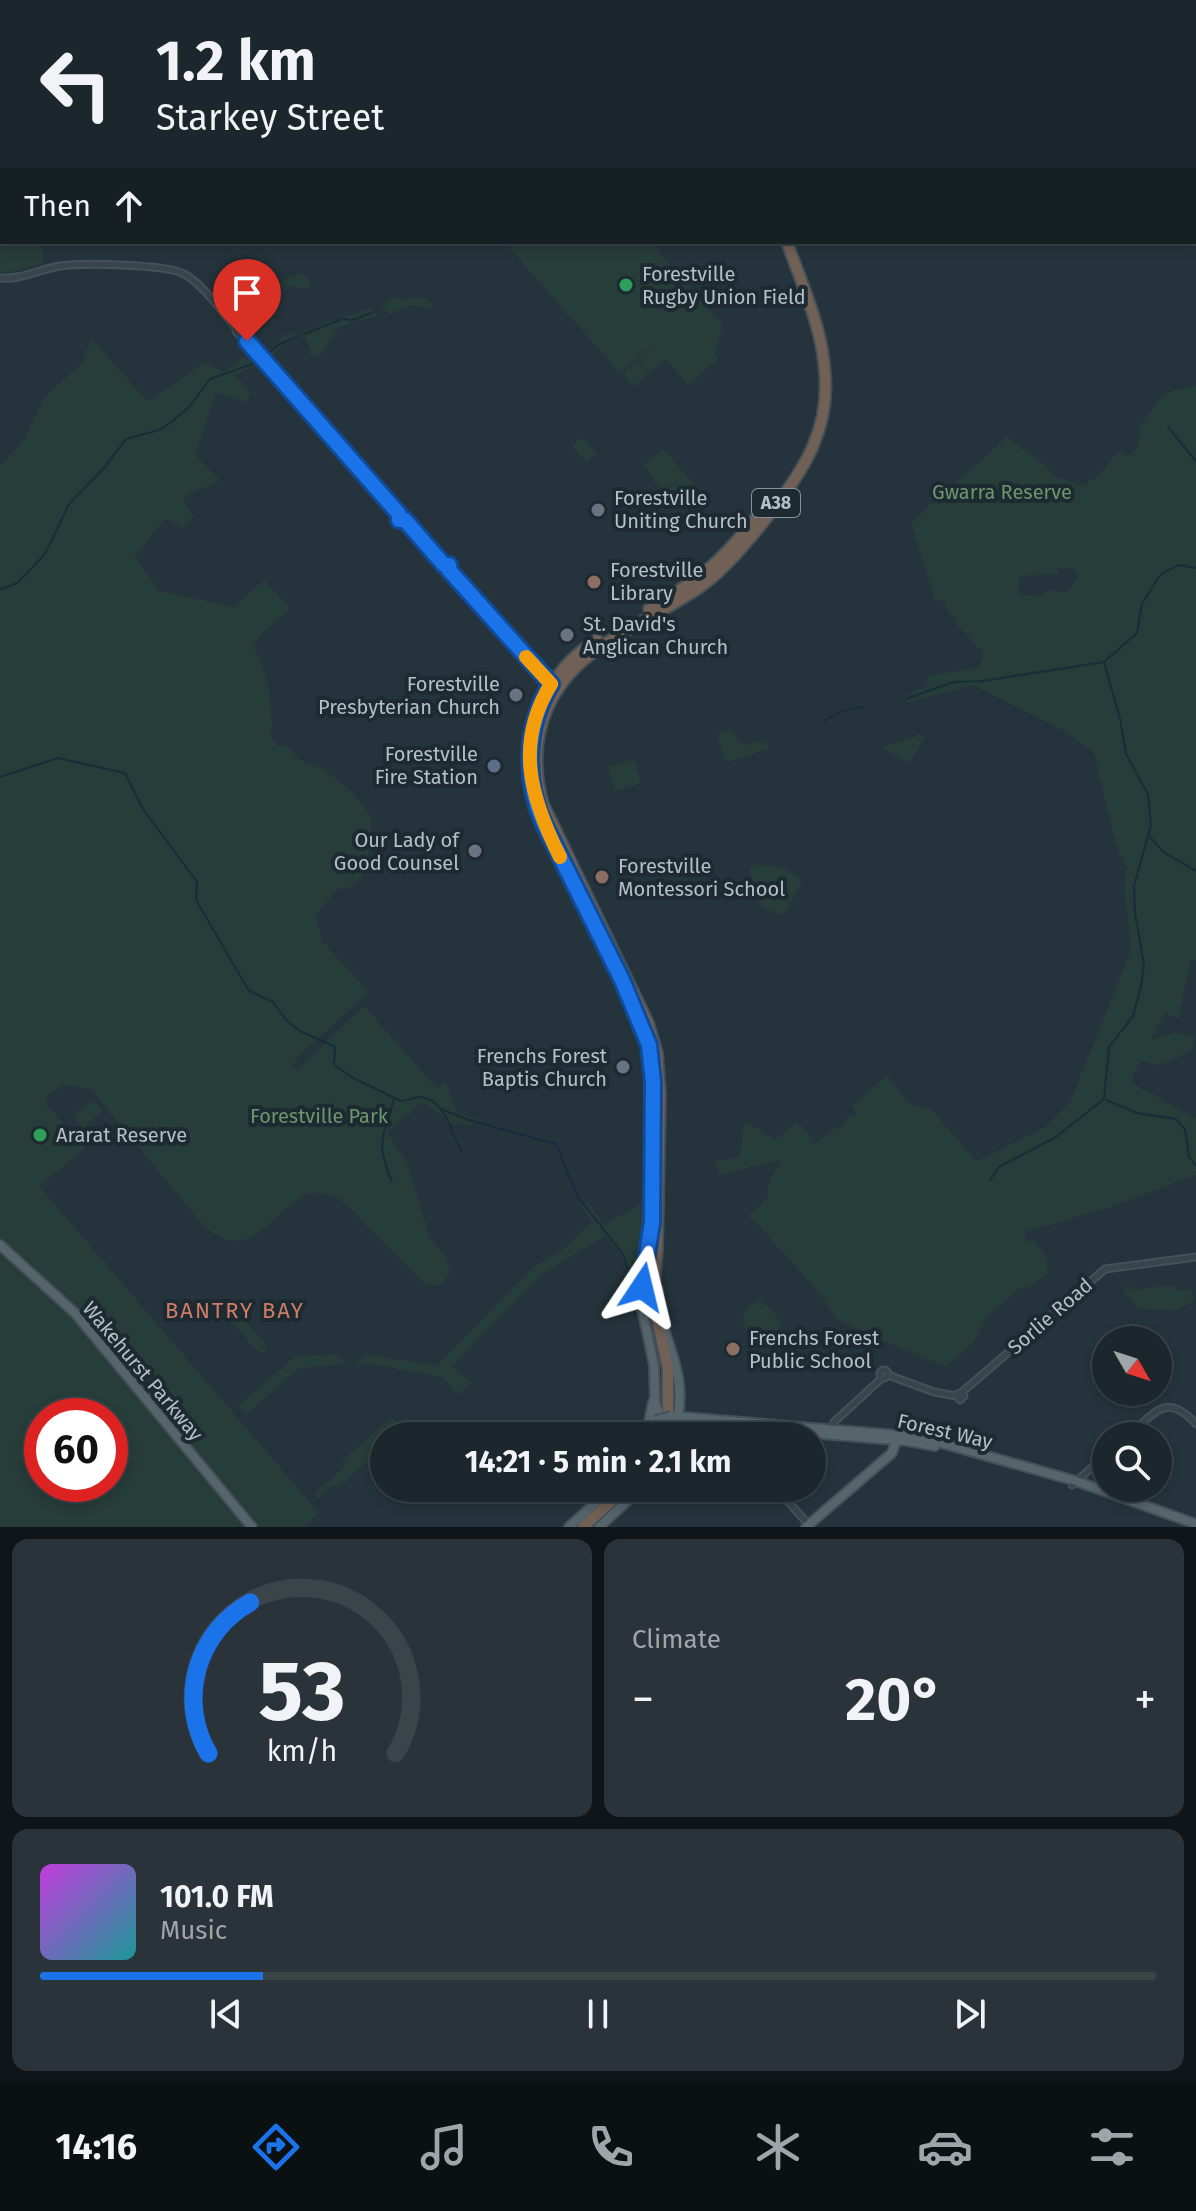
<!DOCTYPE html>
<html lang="en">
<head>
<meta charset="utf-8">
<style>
	:root { --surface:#1c272d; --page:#293339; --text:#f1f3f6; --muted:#a0a5aa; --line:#3a4449; --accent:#1a73e8 }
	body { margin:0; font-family:"Fira Sans",sans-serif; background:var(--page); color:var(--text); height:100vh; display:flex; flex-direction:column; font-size:30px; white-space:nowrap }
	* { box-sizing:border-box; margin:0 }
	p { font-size:26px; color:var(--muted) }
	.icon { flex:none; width:44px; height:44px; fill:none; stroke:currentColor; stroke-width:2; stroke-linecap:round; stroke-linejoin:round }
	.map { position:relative; height:1527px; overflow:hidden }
	.panel { display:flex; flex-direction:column; gap:12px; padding:12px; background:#0f1519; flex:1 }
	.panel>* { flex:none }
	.top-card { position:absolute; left:0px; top:0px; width:1196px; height:244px; box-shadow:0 4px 12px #0003,0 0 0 2px var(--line); background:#1c272d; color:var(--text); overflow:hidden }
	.needle { width:52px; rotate:129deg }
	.buttons { position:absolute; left:1092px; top:1326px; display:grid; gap:16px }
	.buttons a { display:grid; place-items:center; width:80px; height:80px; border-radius:50%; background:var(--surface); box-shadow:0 4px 12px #0003,0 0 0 2px var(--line); font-size:40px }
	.speed { position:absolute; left:24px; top:1398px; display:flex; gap:16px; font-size:40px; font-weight:700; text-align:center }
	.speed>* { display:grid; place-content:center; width:104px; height:104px; border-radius:50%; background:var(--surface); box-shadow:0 4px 12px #0003,0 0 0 2px var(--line); line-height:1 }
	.speed .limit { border:12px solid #d22; background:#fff; color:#111 }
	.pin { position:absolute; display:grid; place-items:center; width:68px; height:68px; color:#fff; margin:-82px -34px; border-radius:50% 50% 50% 0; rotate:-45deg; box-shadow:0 0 8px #0007 }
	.pin .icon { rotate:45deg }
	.me { position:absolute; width:88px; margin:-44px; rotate:10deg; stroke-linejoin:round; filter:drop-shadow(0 0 6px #0008) }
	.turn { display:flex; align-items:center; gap:28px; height:168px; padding:0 24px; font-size:36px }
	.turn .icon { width:104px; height:104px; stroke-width:2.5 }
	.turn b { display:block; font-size:56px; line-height:68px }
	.then { display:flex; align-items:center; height:76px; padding:0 24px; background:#0003; gap:16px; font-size:30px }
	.big { font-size:60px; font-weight:700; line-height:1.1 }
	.panel .card { flex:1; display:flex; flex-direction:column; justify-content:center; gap:12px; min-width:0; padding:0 28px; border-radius:16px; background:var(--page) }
	.panel .dial { align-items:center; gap:0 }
	.dial svg { height:208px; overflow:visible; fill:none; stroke:var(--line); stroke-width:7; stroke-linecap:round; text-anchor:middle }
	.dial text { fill:var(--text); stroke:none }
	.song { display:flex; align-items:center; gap:24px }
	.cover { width:96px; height:96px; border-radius:12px; background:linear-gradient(135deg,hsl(290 70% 55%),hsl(180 70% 35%)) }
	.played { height:8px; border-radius:4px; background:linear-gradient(90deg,var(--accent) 20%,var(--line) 20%) }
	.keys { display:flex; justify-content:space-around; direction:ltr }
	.heat { display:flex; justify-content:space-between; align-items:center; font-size:44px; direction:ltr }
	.panel .tiles { flex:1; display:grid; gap:12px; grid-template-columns:1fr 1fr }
	.card:last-child { grid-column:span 2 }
	.trip { position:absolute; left:370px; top:1422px; width:456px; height:80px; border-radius:40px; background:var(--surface); box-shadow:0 4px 12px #0003,0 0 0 2px var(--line); font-weight:700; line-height:80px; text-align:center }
	.menu { display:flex; height:128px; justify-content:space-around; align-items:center; background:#0b1012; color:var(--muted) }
	.menu .icon { width:56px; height:56px }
	.menu .selected { color:var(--accent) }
	.menu b { font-size:36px; color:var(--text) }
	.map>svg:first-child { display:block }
	.green { fill:#273d3a; fill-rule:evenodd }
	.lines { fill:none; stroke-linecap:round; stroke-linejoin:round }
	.stream { stroke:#182d39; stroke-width:2 }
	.highway-tunnel { stroke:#3a4951; stroke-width:10; stroke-dasharray:10 5; stroke-linecap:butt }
	.minor-casing { stroke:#445158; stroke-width:9 }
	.major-casing { stroke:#445158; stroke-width:12 }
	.highway-casing { stroke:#435057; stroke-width:14 }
	.minor { stroke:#38454c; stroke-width:5 }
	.major { stroke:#56646c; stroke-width:8 }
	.highway { stroke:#716056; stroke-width:10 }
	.major-bridge-casing { stroke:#445158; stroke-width:12; stroke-linecap:butt }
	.major-bridge { stroke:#56646c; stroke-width:8 }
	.route-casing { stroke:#114b97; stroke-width:20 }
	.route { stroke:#1a73e8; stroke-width:14 }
	.slow { stroke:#f59e0b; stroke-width:14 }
	.leisure-dot { fill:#2e9e5b; stroke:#1d2a31; stroke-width:3 }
	.worship-dot { fill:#6b7280; stroke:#1d2a31; stroke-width:3 }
	.education-dot { fill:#8d6e63; stroke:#1d2a31; stroke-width:3 }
	.service-dot { fill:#5c6f8a; stroke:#1d2a31; stroke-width:3 }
	.labels { text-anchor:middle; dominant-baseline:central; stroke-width:8; stroke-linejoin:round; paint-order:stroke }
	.shield { fill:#1d2a31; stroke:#87939a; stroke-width:2 }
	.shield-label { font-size:18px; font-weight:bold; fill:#b4c0c7 }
	.poi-label { font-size:20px; fill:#b4c0c7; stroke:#1d2a31; text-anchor:start }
	.park-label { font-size:20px; fill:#6c976d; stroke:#1d2a31 }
	.street-label { font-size:20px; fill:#b4c0c7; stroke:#1d2a31 }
	.neighbourhood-label { font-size:22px; letter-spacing:2px; fill:#cf7d67; stroke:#1d2a31 }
</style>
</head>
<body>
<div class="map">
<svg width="1196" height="1527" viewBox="0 0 1196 1527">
	<rect width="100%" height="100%" fill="#25343c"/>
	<path class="green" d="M384,0H862L860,2Z
		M868,0H1196V38H1194V2Z
		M2,180V242H42L43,263L18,271L0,273Z
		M504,242H653L665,260L723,325L714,354L718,359L688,385L666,359L650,373L638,359L653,346L652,345L620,373Z
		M303,273L310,281L309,290L289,285L271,292L266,286Z
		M397,297L401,301L411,297L425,298L431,304V309L410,305L389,314L381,305Z
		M370,308L377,316C365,320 343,322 335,333C327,343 328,349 316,358L312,356L303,331Z
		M294,332L299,338L288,340L270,359L265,354L285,334Z
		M92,339L148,402L205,362L223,372L244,357L247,360L253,356L260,364L234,375L250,393L246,402L216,393L195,455L220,480L188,495L183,501L194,516L183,528L165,518L135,557L159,591L234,607L264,580L289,607L288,611L259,636L254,647C269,680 273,701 271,737L278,745L288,747L300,760L325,770L353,793L372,818L367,869L353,886L337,890L315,915L322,941L369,992L300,1055L292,1067L297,1070L364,1006L437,1088L446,1082L456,1112L477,1119L476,1123L469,1126L459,1122L455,1125L422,1102L387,1132L407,1163L429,1236L446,1258L450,1272L441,1285H426L342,1200C333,1196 322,1191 312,1193C282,1200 265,1245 230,1240C223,1239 214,1233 207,1230L90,1088L64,1085L48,1095L46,1104L85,1148L39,1186L319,1513L304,1527H259L75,1309L41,1276L0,1242V466L24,440L45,397L82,363Z
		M637,360L649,374L634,387L622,374Z
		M1196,385V960L1190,961L1179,1018L1165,1013L1151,1040L1176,1032L1194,1037L1192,1050L1160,1065L1140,1061L1130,1082L1196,1119V1175L1111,1207L1025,1232L1026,1243L1033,1239L1046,1256L1048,1273L1028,1287L1020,1288L986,1318L974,1342L945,1367L837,1320L821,1295L750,1216L768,1196V1184L781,1160L719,1175L715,1162L739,1157L744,1125L748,1122L775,1140L797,1122L813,1140L809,1144C822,1141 828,1130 843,1126L847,1118L856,1115L853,1105L888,1075C901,1094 906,1108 931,1109L977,1162L1044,1128L1070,1102L1130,953C1132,924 1120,895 1127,868L1118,851L1094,753L1066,732L973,685L906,703L903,697L927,686L929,675L978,668L984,653L957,625V620L947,610L944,600L935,601L911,522L1001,443L1005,436L1044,464L1056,477L1083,486L1100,474L1120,450L1128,456L1137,449L1141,424L1165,393ZM1075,567L1078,578L1066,593L1049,590L1041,596L1018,595L1020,576L1058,574V569Z
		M583,437L597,453L586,462L572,446Z
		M663,449L695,485L676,501L667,490L658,486L644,465Z
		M731,730L743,746L766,740L769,749L726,762L717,734Z
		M918,735H926L910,763L882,748Z
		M634,759L641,783L615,791L608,767Z
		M757,864L781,867L804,879L783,916L760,906L749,868Z
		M93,1099L103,1110L83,1128L73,1116Z
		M646,1201V1220L634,1293L624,1257L606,1236L543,1273L451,1367L473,1382L458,1395L442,1377L367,1363L355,1364L367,1354L436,1366L535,1266L562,1250L592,1222L582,1207L588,1202L604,1225Z
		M0,1251L44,1287L91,1339L245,1527H0ZM42,1416H110V1484H42Z
		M1114,1272L1133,1290L1175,1285L1176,1291L1191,1289L1194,1300L1177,1310L1139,1309L1123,1291L1127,1287Z
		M759,1300L770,1307L781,1323L779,1333C749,1352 726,1316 759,1300Z
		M226,1303L232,1306L265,1343L266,1350L263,1353L257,1351L224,1313L223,1306Z
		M337,1354L346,1364L299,1368L246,1414L238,1406L295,1357Z
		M392,1417L403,1430L396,1436H384V1447L337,1488L333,1485L318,1498L314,1494L344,1468L341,1462Z"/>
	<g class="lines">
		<path class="stream" d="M468,2L469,0
			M304,334L342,319L353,320L371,313
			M266,355L278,345L298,336
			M1168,427L1196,461
			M0,589L17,583L45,554L69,504L104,468L126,439L159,430L169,424L190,406L210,379L258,362
			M906,699L953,682L982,681L1104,662
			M823,722C835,714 849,707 864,707
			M0,777L58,758L125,773L143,809L197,882L196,900L249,991L273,1002L286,1020L300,1031L335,1047L334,1065L353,1078L401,1101C408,1101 414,1097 420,1097C446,1099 451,1133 461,1151
			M1149,836L1165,853L1196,871
			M1106,1100L1137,1113L1176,1119L1185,1129L1189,1157L1196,1166
			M441,1109L472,1121L556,1144L578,1197L623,1254L634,1288
			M990,1180L999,1167L1056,1137L1104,1099L1109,1047L1133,1016L1141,986L1144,965L1135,913L1134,886L1151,825L1148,794L1126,754L1120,719L1104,662L1137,633L1142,604L1160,575L1178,565L1196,568
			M392,1182C375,1139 383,1139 394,1099
			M635,1314L636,1304"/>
		<path class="highway-tunnel" d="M665,1426L668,1410"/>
		<defs>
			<path id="minor" d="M0,278C21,280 40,269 60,266C82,263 166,264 184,274C204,285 220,310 235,327L237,333L247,341L399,514
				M405,520L444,565H449V570L551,684
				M880 1374a4 4 0 1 1 8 0a4 4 0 1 1-8 0Z
				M888,1375L934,1392L956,1396
				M960,1393L964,1396L960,1400L956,1395Z
				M961,1393L1105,1269L1196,1257
				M721,1426L730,1436
				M831,1431L834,1422L882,1378
				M1128,1436C1155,1413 1166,1391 1196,1424
				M1072,1485L1106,1455
				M776,1488L809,1525"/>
			<path id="major" d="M651,1239L644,1272L641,1304L654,1365L655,1403L659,1413
				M0,1245L75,1313L252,1527
				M658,1289C659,1347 694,1369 673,1436
				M671,1416L920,1437L1076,1481L1196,1524
				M670,1421L708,1425
				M809,1433L908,1441L935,1446
				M646,1436L653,1402
				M688,1436L703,1427
				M569,1527L612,1488
				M599,1527L641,1488
				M806,1527L892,1453L898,1435"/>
			<path id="highway" d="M689,0L691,2
				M649,609C698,580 718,565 754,520
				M541,705C553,678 572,655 597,640
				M536,803L550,836
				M668,1410V1369L653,1300L657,1249L660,1093L657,1053L648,1023L543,804C534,773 534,739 547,709C575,644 646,625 700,587C734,564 797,484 813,446C822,425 827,399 825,375C823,329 802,285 787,242
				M657,1436L660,1426
				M583,1527L626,1488"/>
		</defs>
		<use href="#minor" class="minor-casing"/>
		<use href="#major" class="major-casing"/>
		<use href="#highway" class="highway-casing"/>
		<use href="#minor" class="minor"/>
		<use href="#major" class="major"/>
		<use href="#highway" class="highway"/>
		<defs>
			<path id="major-bridge" d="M657,1420L671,1416"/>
		</defs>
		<use href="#major-bridge" class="major-bridge-casing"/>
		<use href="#major-bridge" class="major-bridge"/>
	</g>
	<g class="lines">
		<defs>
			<path id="route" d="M247,341L399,514V520H405L444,565H449V570L551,684C525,727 524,780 544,824L622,980L649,1045L653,1082L652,1222L642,1287"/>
		</defs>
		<use href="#route" class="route-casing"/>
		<use href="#route" class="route"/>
		<path class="slow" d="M526,657L551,684C514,744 531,799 560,857"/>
	</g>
	<g class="leisure-dot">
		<circle cx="626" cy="285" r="8"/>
		<circle cx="40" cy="1135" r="8"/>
	</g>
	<g class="worship-dot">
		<circle cx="598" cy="510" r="8"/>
		<circle cx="567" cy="635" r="8"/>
		<circle cx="516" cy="695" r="8"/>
		<circle cx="475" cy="851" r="8"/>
		<circle cx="623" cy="1067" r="8"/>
	</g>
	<g class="education-dot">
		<circle cx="594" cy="582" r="8"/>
		<circle cx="602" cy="877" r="8"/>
		<circle cx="733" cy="1349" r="8"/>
	</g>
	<circle class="service-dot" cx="494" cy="766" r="8"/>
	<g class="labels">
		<rect class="shield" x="752" y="489" width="48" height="28" rx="6"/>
		<g class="shield-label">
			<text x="776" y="503">A38</text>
		</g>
		<g class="poi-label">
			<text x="642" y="274">Forestville<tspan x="642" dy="23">Rugby Union Field</tspan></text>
			<text x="614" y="498">Forestville<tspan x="614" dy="23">Uniting Church</tspan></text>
			<text x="610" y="570">Forestville<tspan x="610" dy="23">Library</tspan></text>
			<text x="583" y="624">St. David's<tspan x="583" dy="23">Anglican Church</tspan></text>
			<text x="500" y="684" text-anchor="end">Forestville<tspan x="500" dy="23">Presbyterian Church</tspan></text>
			<text x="478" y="754" text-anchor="end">Forestville<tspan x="478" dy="23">Fire Station</tspan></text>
			<text x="459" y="840" text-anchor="end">Our Lady of<tspan x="459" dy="23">Good Counsel</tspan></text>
			<text x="618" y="866">Forestville<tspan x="618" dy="23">Montessori School</tspan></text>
			<text x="607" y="1056" text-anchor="end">Frenchs Forest<tspan x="607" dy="23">Baptis Church</tspan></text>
			<text x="56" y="1135">Ararat Reserve</text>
			<text x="749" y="1338">Frenchs Forest<tspan x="749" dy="23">Public School</tspan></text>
		</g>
		<g class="park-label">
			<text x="1002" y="492">Gwarra Reserve</text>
			<text x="319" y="1116">Forestville Park</text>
		</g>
		<g class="street-label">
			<text transform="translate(1050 1316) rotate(-41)">Sorlie Road</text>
			<text transform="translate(143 1371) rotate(50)">Wakehurst Parkway</text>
			<text transform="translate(945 1431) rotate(13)">Forest Way</text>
		</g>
		<g class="neighbourhood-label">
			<text x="235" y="1310">BANTRY BAY</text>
		</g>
	</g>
</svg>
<div class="buttons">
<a><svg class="needle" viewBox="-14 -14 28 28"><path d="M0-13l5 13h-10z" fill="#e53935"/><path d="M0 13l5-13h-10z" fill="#a0a5aa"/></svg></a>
<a><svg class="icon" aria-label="search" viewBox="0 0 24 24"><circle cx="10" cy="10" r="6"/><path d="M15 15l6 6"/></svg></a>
</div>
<div class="speed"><div class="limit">60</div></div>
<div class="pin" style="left:247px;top:341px;background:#d93025"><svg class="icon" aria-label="arrive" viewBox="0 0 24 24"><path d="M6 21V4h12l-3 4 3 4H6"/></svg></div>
<svg class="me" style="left:642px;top:1287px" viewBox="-20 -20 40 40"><path d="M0-17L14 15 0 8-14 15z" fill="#1a73e8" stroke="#fff" stroke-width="4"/></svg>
<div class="trip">14:21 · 5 min · 2.1 km</div>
<div class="top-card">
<div class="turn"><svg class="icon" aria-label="left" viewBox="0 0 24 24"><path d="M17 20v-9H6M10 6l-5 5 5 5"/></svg><div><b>1.2 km</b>Starkey Street</div></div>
<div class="then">Then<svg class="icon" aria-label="ahead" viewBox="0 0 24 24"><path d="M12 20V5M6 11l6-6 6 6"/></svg></div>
</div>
</div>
<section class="panel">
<div class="tiles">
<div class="card dial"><svg viewBox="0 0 100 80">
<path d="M14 69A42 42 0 1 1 86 69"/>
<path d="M14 69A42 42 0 0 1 30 11" stroke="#1a73e8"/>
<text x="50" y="56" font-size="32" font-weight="700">53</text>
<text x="50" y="72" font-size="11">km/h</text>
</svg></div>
<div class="card"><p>Climate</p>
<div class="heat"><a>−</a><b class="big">20°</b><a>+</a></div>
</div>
<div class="card">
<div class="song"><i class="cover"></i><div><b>101.0 FM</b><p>Music</p></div></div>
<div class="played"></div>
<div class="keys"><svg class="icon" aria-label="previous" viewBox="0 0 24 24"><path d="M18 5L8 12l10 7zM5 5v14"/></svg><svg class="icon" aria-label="pause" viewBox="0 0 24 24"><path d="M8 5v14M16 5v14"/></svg><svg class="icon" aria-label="next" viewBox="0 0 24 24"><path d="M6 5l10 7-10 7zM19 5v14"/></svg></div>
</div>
</div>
</section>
<nav class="menu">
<b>14:16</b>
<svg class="icon selected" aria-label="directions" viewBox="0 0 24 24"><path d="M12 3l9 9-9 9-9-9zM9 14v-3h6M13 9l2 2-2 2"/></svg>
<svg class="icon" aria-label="music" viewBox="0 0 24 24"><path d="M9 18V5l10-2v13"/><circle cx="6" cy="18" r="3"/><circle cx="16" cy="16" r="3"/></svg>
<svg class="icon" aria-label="phone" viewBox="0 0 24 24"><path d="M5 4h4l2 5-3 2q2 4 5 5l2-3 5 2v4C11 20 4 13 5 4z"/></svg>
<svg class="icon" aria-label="climate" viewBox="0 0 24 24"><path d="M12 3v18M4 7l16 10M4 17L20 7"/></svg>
<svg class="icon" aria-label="car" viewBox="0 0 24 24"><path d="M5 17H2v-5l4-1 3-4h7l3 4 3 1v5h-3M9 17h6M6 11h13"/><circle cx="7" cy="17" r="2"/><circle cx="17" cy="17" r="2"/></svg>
<svg class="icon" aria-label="filters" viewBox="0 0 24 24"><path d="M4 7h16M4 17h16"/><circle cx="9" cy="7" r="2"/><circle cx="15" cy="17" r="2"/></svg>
</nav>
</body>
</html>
